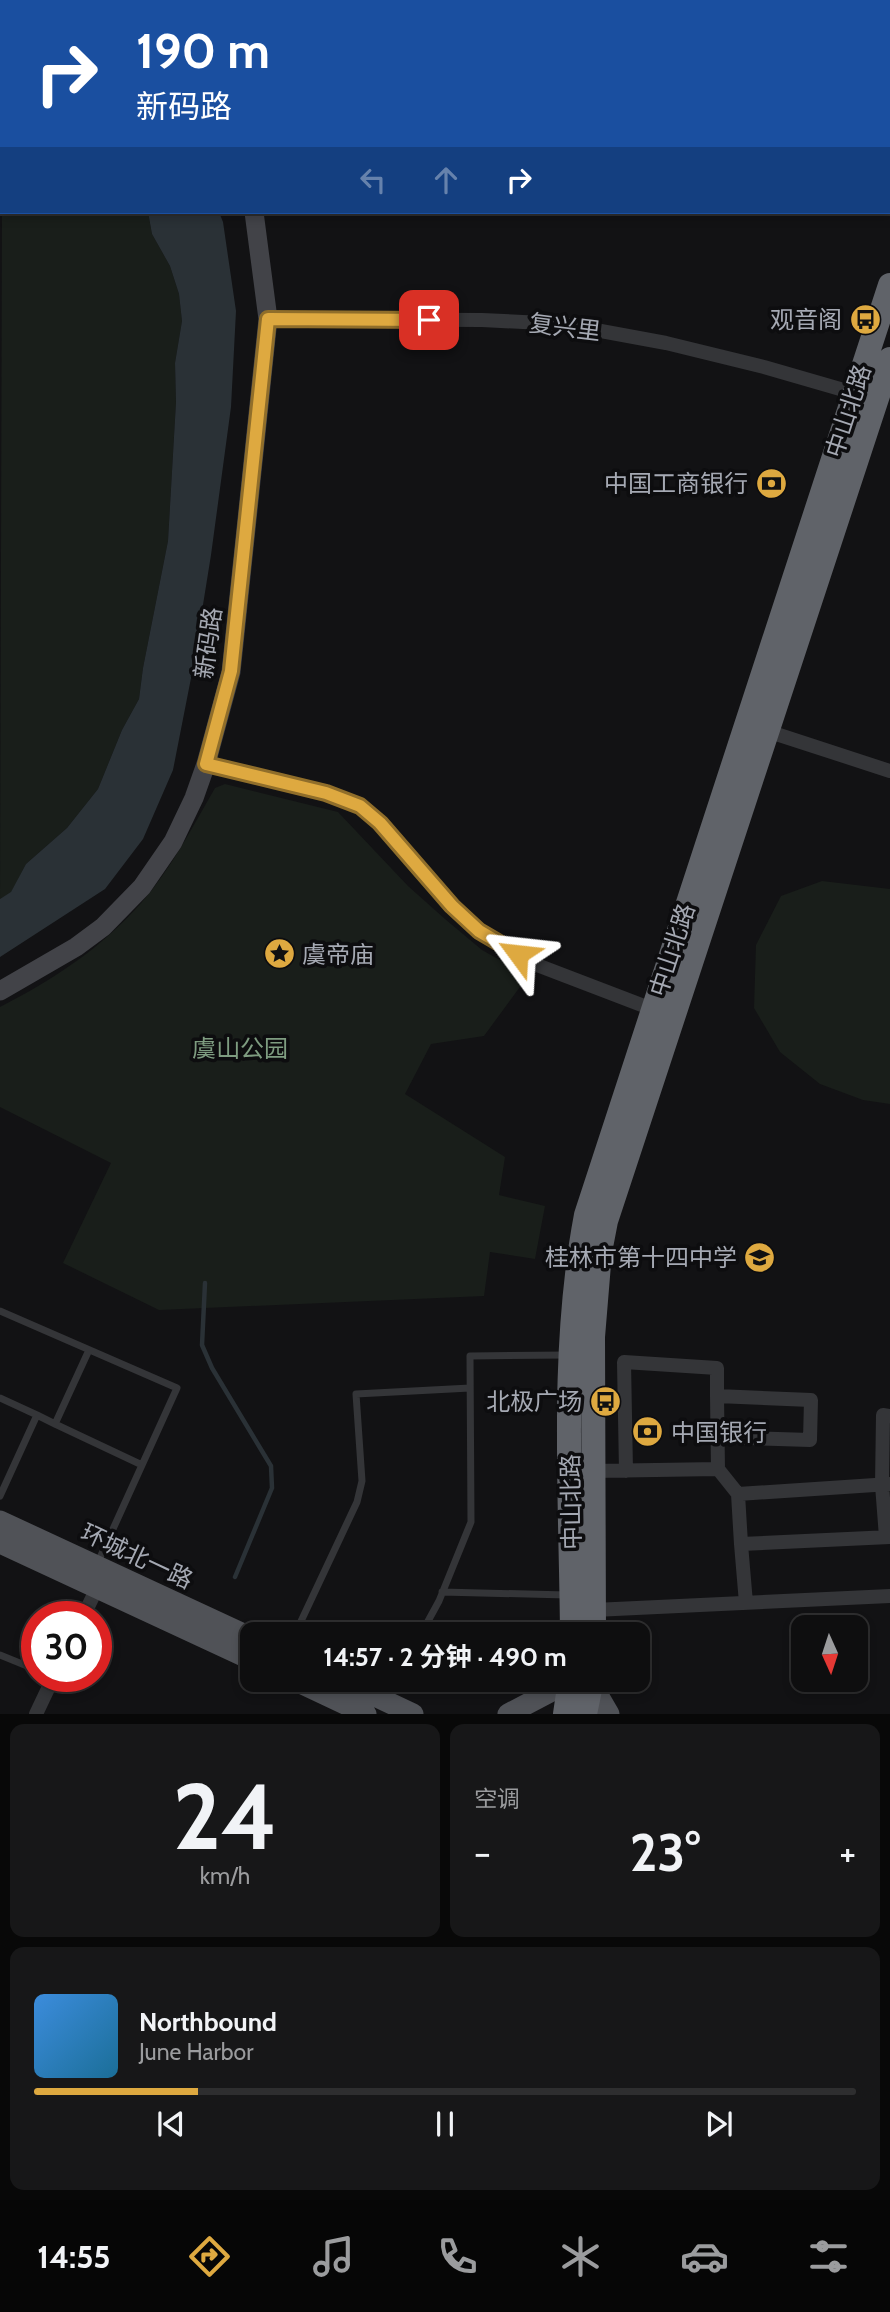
<!DOCTYPE html>
<html lang="zh">
<head>
<meta charset="utf-8">
<style>
	:root { --surface:#0e0e0f; --page:#171718; --text:#f1f3f6; --muted:#9b9c9e; --line:#2e2e2f; --accent:#dea940 }
	body { margin:0; font-family:Cabin,"Noto Sans SC",sans-serif; background:var(--page); color:var(--text); height:100vh; display:flex; flex-direction:column; font-size:26px; white-space:nowrap }
	* { box-sizing:border-box; margin:0 }
	p { font-size:23px; color:var(--muted) }
	.icon { flex:none; width:38px; height:38px; fill:none; stroke:currentColor; stroke-width:2; stroke-linecap:round; stroke-linejoin:round }
	.map { position:relative; height:1714px; overflow:hidden }
	.drawer { display:flex; flex-direction:column; gap:10px; padding:10px; background:#080808; flex:1 }
	.drawer>* { flex:none }
	.top-card { position:absolute; left:0px; top:0px; width:891px; height:214px; box-shadow:0 4px 10px #0003,0 0 0 2px var(--line); background:#1a4fa0; color:#fff; overflow:hidden }
	.needle { width:46px; rotate:177deg }
	.controls { position:absolute; left:791px; top:1615px; display:grid; gap:14px }
	.controls a { display:grid; place-items:center; width:77px; height:77px; border-radius:14px; background:var(--surface); box-shadow:0 4px 10px #0003,0 0 0 2px var(--line); font-size:35px }
	.speed { position:absolute; left:21px; top:1601px; display:flex; gap:14px; font-size:35px; font-weight:700; text-align:center }
	.speed>* { display:grid; place-content:center; width:91px; height:91px; border-radius:50%; background:var(--surface); box-shadow:0 4px 10px #0003,0 0 0 2px var(--line); line-height:1 }
	.speed .limit { border:10px solid #d22; background:#fff; color:#111 }
	.pin { position:absolute; display:grid; place-items:center; width:60px; height:60px; color:#fff; margin:-30px; border-radius:14px; box-shadow:0 4px 10px #0006 }
	.me { position:absolute; width:77px; margin:-38px; rotate:300deg; stroke-linejoin:round; filter:drop-shadow(0 0 5px #0008) }
	.turn { display:flex; align-items:center; gap:24px; height:147px; padding:0 21px; font-size:32px }
	.turn .icon { width:91px; height:91px; stroke-width:2.5 }
	.turn b { display:block; font-size:49px; line-height:60px }
	.lanes { display:flex; align-items:center; height:66px; padding:0 21px; background:#0003; justify-content:center; gap:35px; direction:ltr }
	.lanes .off { opacity:.35 }
	.big { font-size:52px; font-weight:700; line-height:1.1 }
	.drawer .card { flex:1; display:flex; flex-direction:column; justify-content:center; gap:10px; min-width:0; padding:0 24px; border-radius:14px; background:var(--page) }
	.drawer .dial { align-items:center; gap:0 }
	.dial b { font-size:91px; line-height:1 }
	.song { display:flex; align-items:center; gap:21px }
	.cover { width:84px; height:84px; border-radius:10px; background:linear-gradient(135deg,hsl(210 70% 55%),hsl(200 70% 35%)) }
	.played { height:7px; border-radius:4px; background:linear-gradient(90deg,var(--accent) 20%,var(--line) 20%) }
	.keys { display:flex; justify-content:space-around; direction:ltr }
	.heat { display:flex; justify-content:space-between; align-items:center; font-size:38px; direction:ltr }
	.drawer .tiles { flex:1; display:grid; gap:10px; grid-template-columns:1fr 1fr }
	.card:last-child { grid-column:span 2 }
	.trip { position:absolute; left:240px; top:1622px; width:410px; height:70px; border-radius:14px; background:var(--surface); box-shadow:0 4px 10px #0003,0 0 0 2px var(--line); font-weight:700; line-height:70px; text-align:center }
	.dock { display:flex; height:112px; justify-content:space-around; align-items:center; background:#060606; color:var(--muted) }
	.dock .icon { width:49px; height:49px }
	.dock .current { color:var(--accent) }
	.dock b { font-size:32px; color:var(--text) }
	.map>svg:first-child { display:block }
	.green { fill:#191e1a }
	.water { fill:#2a3136 }
	.lines { fill:none; stroke-linecap:round; stroke-linejoin:round }
	.stream { stroke:#2a3136; stroke-width:4.5 }
	.lane { stroke:#343538; stroke-width:7 }
	.street { stroke:#343538; stroke-width:14 }
	.secondary { stroke:#424348; stroke-width:19 }
	.primary { stroke:#505257; stroke-width:21 }
	.highway { stroke:#606369; stroke-width:24 }
	.route-casing { stroke:#906e2a; stroke-width:18 }
	.route { stroke:#dea940; stroke-width:12 }
	.labels { text-anchor:middle; dominant-baseline:central; stroke-width:7; stroke-linejoin:round; paint-order:stroke }
	.poi-label { font-size:24px; fill:#a5a9b3; stroke:#0d0d0f; text-anchor:end }
	.street-label { font-size:24px; fill:#a5a9b3; stroke:#0d0d0f }
	.park-label { font-size:24px; fill:#7e9c80; stroke:#0d0d0f }
</style>
</head>
<body>
<div class="map">
<svg width="890" height="1714" viewBox="0 0 890 1714">
	<rect width="100%" height="100%" fill="#121214"/>
	<path class="green" d="M298,0H551L297,2Z
		M2,204V212H148L152,234L170,266L179,294L182,321L175,363L176,402L168,541L143,668L139,699L122,730L98,789L67,828L26,864L11,893L0,899Z
		M225,784L338,812L408,886L445,919L482,950L528,976L484,1036L431,1044L405,1094L505,1157L499,1195L545,1206L535,1259L490,1252L484,1296L159,1310L63,1263L111,1163L0,1107V1007C53,980 103,947 142,902C171,869 193,826 215,788Z
		M822,881L890,889V1104L863,1100L820,1084L780,1052L754,1008L756,945L781,896Z"/>
	<path class="water" d="M0,0L102,2H2L0,212Z
		M148,212H219L223,222L236,311L231,407L211,555L192,673L173,770L143,839L105,889L0,957V899L11,892L26,864L67,828L98,789L122,730L139,699L143,668L168,541L176,402L175,363L182,321L179,294L170,266L152,234Z"/>
	<g class="lines">
		<path class="stream" d="M205,1283L202,1345L212,1368L271,1466L272,1488L235,1577"/>
		<path class="lane" d="M156,0L157,2
			M839,2V0
			M0,1311L177,1388L98,1562
			M89,1350L55,1424L142,1465
			M0,1398L37,1415
			M0,1496L37,1415L55,1424
			M442,1592L567,1595
			M295,1634L357,1502L362,1481L356,1394L470,1388
			M421,1634L439,1601L471,1522L470,1356L566,1355
			M0,1655L37,1670
			M387,1700L398,1680"/>
		<path class="street" d="M889,167H890
			M268,319L482,320L563,324L666,343L764,367L854,393
			M767,731L890,771
			M206,764L326,793L360,806L380,823L452,906L479,931L537,965L652,1009
			M718,1469L717,1396L811,1400L810,1440L719,1437
			M593,1471L718,1469L738,1494
			M626,1471L624,1362L717,1368V1396
			M890,1484L738,1494L741,1544L890,1537
			M886,1537L882,1485L883,1415L890,1416
			M741,1544L746,1603
			M594,1610L890,1596
			M83,1617L97,1588
			M36,1714L54,1676"/>
		<path class="secondary" d="M0,991L76,947L103,927L142,887L173,842L194,798L206,764L231,672L268,319L254,212"/>
		<path class="primary" d="M0,1521L252,1638
			M0,1543L252,1660
			M294,1680L366,1714
			M341,1680L413,1714
			M591,1683L609,1714
			M508,1714L569,1682"/>
		<path class="highway" d="M572,1634C571,1496 560,1352 586,1215L890,285
			M594,1634L593,1337L600,1252L606,1221L890,359
			M565,1714L570,1680
			M585,1714L592,1680"/>
	</g>
	<g class="lines">
		<defs>
			<path id="route" d="M429,320L268,319L231,671L206,764L326,793L360,806L380,823L452,906L479,931L518,954"/>
		</defs>
		<use href="#route" class="route-casing"/>
		<use href="#route" class="route"/>
	</g>
	<defs>
		<symbol id="bus-disc" viewBox="-11 -11 22 22"><circle r="9.5" fill="#dea940" stroke="#0d0d0f"/><path d="M-5-6H5V4H4V6H2V4H-2V6H-4V4H-5ZM-3.5-4V0h7V-4ZM-3.5 1.2v1.5H-2V1.2ZM2 1.2v1.5H3.5V1.2Z" fill="#111"/></symbol>
		<symbol id="bank-disc" viewBox="-11 -11 22 22"><circle r="9.5" fill="#dea940" stroke="#0d0d0f"/><path d="M-6-4H6V4H-6ZM0-2.3a2.3 2.3 0 1 0 0 4.6a2.3 2.3 0 1 0 0-4.6Z" fill="#111"/></symbol>
		<symbol id="sight-disc" viewBox="-11 -11 22 22"><circle r="9.5" fill="#dea940" stroke="#0d0d0f"/><path d="M0-6L1.8-2.2L6-1.7L2.9 1.2L3.7 5.4L0 3.3L-3.7 5.4L-2.9 1.2L-6-1.7L-1.8-2.2Z" fill="#111"/></symbol>
		<symbol id="school-disc" viewBox="-11 -11 22 22"><circle r="9.5" fill="#dea940" stroke="#0d0d0f"/><path d="M0-5L7-2L0 1L-7-2ZM-4 1L0 2.5L4 1V4Q0 6-4 4Z" fill="#111"/></symbol>
	</defs>
	<g fill-rule="evenodd">
		<use href="#bus-disc" x="848" y="302" width="35" height="35"/>
		<use href="#bank-disc" x="754" y="466" width="35" height="35"/>
		<use href="#sight-disc" x="262" y="936" width="35" height="35"/>
		<use href="#school-disc" x="742" y="1240" width="35" height="35"/>
		<use href="#bus-disc" x="588" y="1384" width="35" height="35"/>
		<use href="#bank-disc" x="630" y="1414" width="35" height="35"/>
	</g>
	<g class="labels">
		<g class="poi-label">
			<text x="842" y="319">观音阁</text>
			<text x="748" y="483">中国工商银行</text>
			<text x="302" y="954" text-anchor="start">虞帝庙</text>
			<text x="737" y="1257">桂林市第十四中学</text>
			<text x="582" y="1401">北极广场</text>
			<text x="671" y="1432" text-anchor="start">中国银行</text>
		</g>
		<g class="street-label">
			<text transform="translate(565 327) rotate(7)">复兴里</text>
			<text transform="translate(848 411) rotate(-72)">中山北路</text>
			<text transform="translate(208 643) rotate(-82)">新码路</text>
			<text transform="translate(672 950) rotate(-72)">中山北路</text>
			<text transform="translate(571 1502) rotate(-91)">中山北路</text>
			<text transform="translate(137 1556) rotate(25)">环城北一路</text>
		</g>
		<g class="park-label">
			<text x="240" y="1048">虞山公园</text>
		</g>
	</g>
</svg>
<div class="controls">
<a><svg class="needle" viewBox="-14 -14 28 28"><path d="M0-13l5 13h-10z" fill="#e53935"/><path d="M0 13l5-13h-10z" fill="#9b9c9e"/></svg></a>
</div>
<div class="speed"><div class="limit">30</div></div>
<div class="pin" style="left:429px;top:320px;background:#d93025"><svg class="icon" aria-label="arrive" viewBox="0 0 24 24"><path d="M6 21V4h12l-3 4 3 4H6"/></svg></div>
<svg class="me" style="left:518px;top:954px" viewBox="-20 -20 40 40"><path d="M0-17L14 15 0 8-14 15z" fill="#dea940" stroke="#fff" stroke-width="4"/></svg>
<div class="trip">14:57 · 2 分钟 · 490 m</div>
<div class="top-card">
<div class="turn"><svg class="icon" aria-label="right" viewBox="0 0 24 24"><path d="M7 20v-9h11M14 6l5 5-5 5"/></svg><div><b>190 m</b>新码路</div></div>
<div class="lanes"><svg class="icon off" aria-label="left" viewBox="0 0 24 24"><path d="M17 20v-9H6M10 6l-5 5 5 5"/></svg><svg class="icon off" aria-label="ahead" viewBox="0 0 24 24"><path d="M12 20V5M6 11l6-6 6 6"/></svg><svg class="icon" aria-label="right" viewBox="0 0 24 24"><path d="M7 20v-9h11M14 6l5 5-5 5"/></svg></div>
</div>
</div>
<section class="drawer">
<div class="tiles">
<div class="card dial"><b>24</b><p>km/h</p></div>
<div class="card"><p>空调</p>
<div class="heat"><a>−</a><b class="big">23°</b><a>+</a></div>
</div>
<div class="card">
<div class="song"><i class="cover"></i><div><b>Northbound</b><p>June Harbor</p></div></div>
<div class="played"></div>
<div class="keys"><svg class="icon" aria-label="previous" viewBox="0 0 24 24"><path d="M18 5L8 12l10 7zM5 5v14"/></svg><svg class="icon" aria-label="pause" viewBox="0 0 24 24"><path d="M8 5v14M16 5v14"/></svg><svg class="icon" aria-label="next" viewBox="0 0 24 24"><path d="M6 5l10 7-10 7zM19 5v14"/></svg></div>
</div>
</div>
</section>
<nav class="dock">
<b>14:55</b>
<svg class="icon current" aria-label="directions" viewBox="0 0 24 24"><path d="M12 3l9 9-9 9-9-9zM9 14v-3h6M13 9l2 2-2 2"/></svg>
<svg class="icon" aria-label="music" viewBox="0 0 24 24"><path d="M9 18V5l10-2v13"/><circle cx="6" cy="18" r="3"/><circle cx="16" cy="16" r="3"/></svg>
<svg class="icon" aria-label="phone" viewBox="0 0 24 24"><path d="M5 4h4l2 5-3 2q2 4 5 5l2-3 5 2v4C11 20 4 13 5 4z"/></svg>
<svg class="icon" aria-label="climate" viewBox="0 0 24 24"><path d="M12 3v18M4 7l16 10M4 17L20 7"/></svg>
<svg class="icon" aria-label="car" viewBox="0 0 24 24"><path d="M5 17H2v-5l4-1 3-4h7l3 4 3 1v5h-3M9 17h6M6 11h13"/><circle cx="7" cy="17" r="2"/><circle cx="17" cy="17" r="2"/></svg>
<svg class="icon" aria-label="filters" viewBox="0 0 24 24"><path d="M4 7h16M4 17h16"/><circle cx="9" cy="7" r="2"/><circle cx="15" cy="17" r="2"/></svg>
</nav>
</body>
</html>
